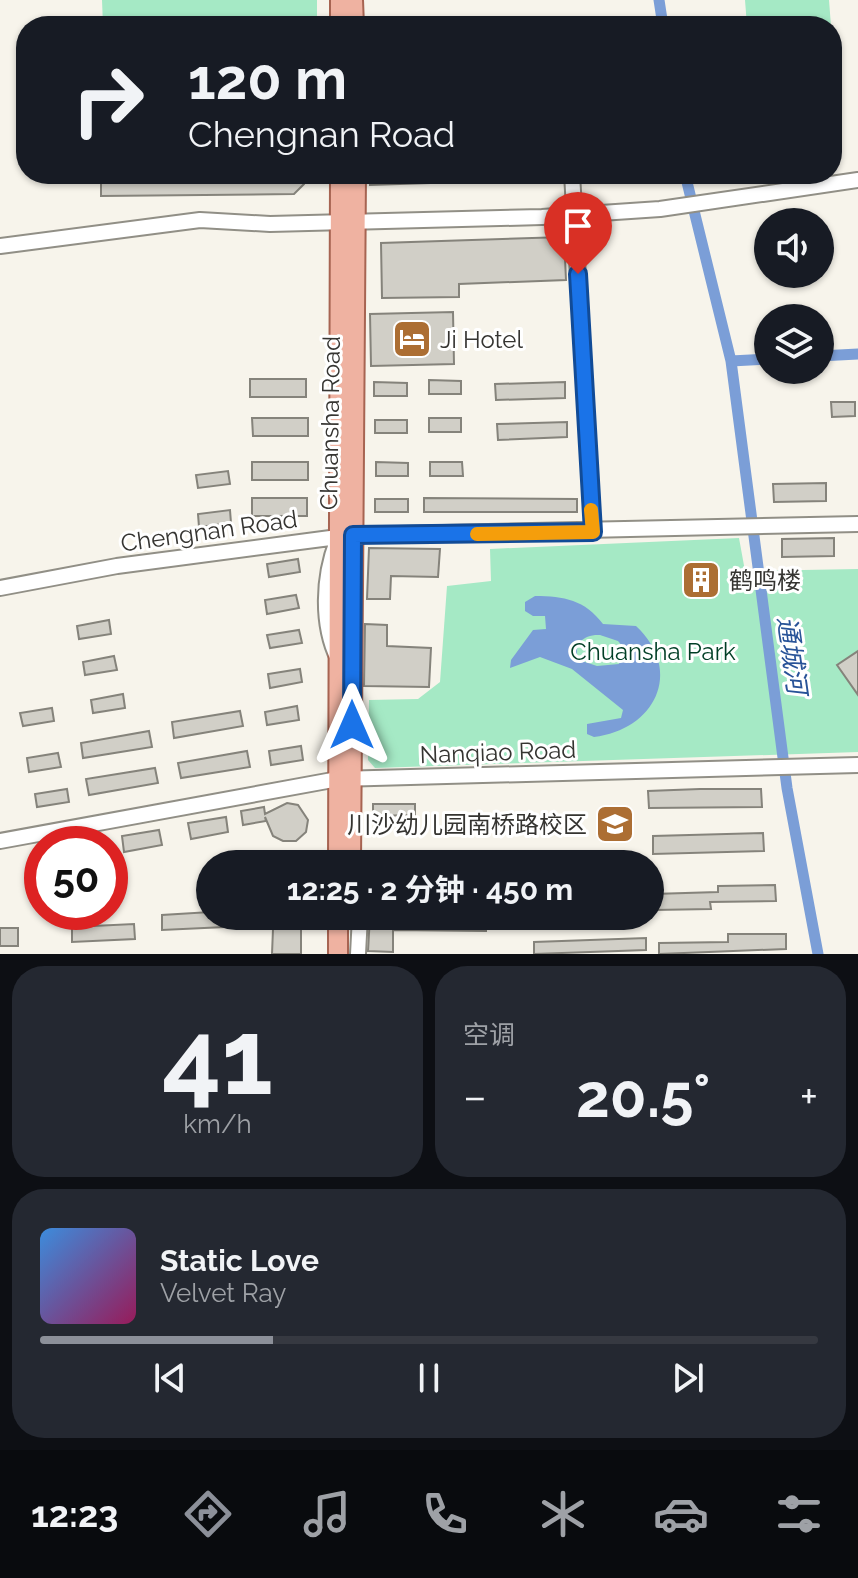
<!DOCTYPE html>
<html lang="zh">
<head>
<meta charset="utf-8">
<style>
	:root { --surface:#171b24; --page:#242831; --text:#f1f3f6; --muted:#9ea1a6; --line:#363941; --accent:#8c9099 }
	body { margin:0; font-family:Raleway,"Noto Sans SC",sans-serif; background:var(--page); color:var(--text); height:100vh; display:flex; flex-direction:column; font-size:30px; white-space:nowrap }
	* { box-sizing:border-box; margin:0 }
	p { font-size:26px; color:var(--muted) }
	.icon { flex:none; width:44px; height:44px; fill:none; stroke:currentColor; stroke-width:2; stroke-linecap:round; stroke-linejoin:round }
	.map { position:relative; height:954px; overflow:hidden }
	.drawer { display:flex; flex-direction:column; gap:12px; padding:12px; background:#0d0f14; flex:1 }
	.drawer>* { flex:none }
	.banner { position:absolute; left:16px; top:16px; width:826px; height:168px; border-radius:32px; box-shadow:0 2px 6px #0004; background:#171b24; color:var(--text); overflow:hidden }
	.buttons { position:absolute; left:754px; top:208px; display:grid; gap:16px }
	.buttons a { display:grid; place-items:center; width:80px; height:80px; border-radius:50%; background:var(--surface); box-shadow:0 2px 6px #0004; font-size:40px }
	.speed { position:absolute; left:24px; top:826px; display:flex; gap:16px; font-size:40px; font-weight:700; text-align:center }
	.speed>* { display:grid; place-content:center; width:104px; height:104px; border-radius:50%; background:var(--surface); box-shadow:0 2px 6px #0004; line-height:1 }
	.speed .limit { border:12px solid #d22; background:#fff; color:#111 }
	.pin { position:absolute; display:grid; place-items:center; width:68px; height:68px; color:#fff; margin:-82px -34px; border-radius:50% 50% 50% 0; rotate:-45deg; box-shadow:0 0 8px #0007 }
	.pin .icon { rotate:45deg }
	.me { position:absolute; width:88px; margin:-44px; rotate:0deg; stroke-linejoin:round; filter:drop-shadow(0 0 6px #0008) }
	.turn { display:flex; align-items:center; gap:28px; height:168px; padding:0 40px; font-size:36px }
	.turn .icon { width:104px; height:104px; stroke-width:2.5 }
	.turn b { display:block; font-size:56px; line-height:68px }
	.big { font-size:60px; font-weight:700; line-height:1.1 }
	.drawer .card { flex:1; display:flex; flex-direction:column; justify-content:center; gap:12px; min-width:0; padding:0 28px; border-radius:32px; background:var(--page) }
	.drawer .dial { align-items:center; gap:0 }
	.dial b { font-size:104px; line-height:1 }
	.song { display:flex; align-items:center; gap:24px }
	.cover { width:96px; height:96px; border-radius:12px; background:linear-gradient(135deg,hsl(210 70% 55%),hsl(330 70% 35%)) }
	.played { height:8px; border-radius:4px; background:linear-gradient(90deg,var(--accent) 30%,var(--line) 30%) }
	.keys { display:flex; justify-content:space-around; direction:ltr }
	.heat { display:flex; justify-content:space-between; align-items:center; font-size:44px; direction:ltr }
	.drawer .tiles { flex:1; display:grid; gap:12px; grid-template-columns:1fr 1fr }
	.card:last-child { grid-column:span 2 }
	.trip { position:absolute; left:196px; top:850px; width:468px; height:80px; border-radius:40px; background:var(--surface); box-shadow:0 2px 6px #0004; font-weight:700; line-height:80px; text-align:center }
	.tabs { display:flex; height:128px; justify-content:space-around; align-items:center; background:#090b0e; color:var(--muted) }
	.tabs .icon { width:56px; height:56px }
	.tabs .on { color:var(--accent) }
	.tabs b { font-size:36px; color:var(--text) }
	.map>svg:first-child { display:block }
	.green { fill:#a5e9c5 }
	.water { fill:#7b9ed7; fill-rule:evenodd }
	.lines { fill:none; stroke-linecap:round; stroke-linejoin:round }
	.canal { stroke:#7b9ed7; stroke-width:11 }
	.building { fill:#d1cfc7; stroke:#85837b; stroke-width:2 }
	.minor-casing { stroke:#918f86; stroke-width:18 }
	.major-casing { stroke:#a76452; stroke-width:22 }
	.minor { stroke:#fff; stroke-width:14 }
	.major { stroke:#efb2a1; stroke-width:18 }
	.route-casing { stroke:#114b97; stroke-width:20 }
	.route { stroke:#1a73e8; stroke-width:14 }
	.slow { stroke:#f59e0b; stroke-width:14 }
	.labels { text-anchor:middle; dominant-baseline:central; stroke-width:6; stroke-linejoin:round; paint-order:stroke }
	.poi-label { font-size:24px; fill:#353431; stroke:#fff; text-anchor:start }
	.street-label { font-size:24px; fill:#353431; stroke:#fff }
	.park-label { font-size:24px; fill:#003e25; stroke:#fff }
	.water-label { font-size:26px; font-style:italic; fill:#285398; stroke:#fff }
</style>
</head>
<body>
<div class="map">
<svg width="858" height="954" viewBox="0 0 858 954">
	<rect width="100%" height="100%" fill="#f7f4eb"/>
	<path class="green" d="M102,0H317V26H103Z
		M745,0H829L831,26H747Z
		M739,538L745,571L858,569V752L375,768L368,760L369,700L418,699L440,682L447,586L491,581L490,549Z"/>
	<path class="water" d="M535,596C564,596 585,600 603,624L636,626C685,672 654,730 594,737L587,734V724L621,718L623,710L572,669L540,657L510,668L511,660L533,630L546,629L545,616H533L525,611V602ZM600,635L618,641L624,648L619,664L597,666L579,660C572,644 584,634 600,635Z"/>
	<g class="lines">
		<path class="canal" d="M659,0L663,26
			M685,174L731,361L787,788L818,954
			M820,356L858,354
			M731,361L768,359"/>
	</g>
	<path class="building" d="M101,174H304V184L294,194L101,196Z
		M370,174H459L460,182L370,185Z
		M564,237L566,280L459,284V297L382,298L381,243Z
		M453,312L454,364L371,366L370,314Z
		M250,379H306V397H250Z
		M429,380L461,381V394H429Z
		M374,382L407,383V396H374Z
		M565,382V398L496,400L495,384Z
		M831,402H855V416L832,417Z
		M252,418H308V436H253Z
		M429,418H461V432H429Z
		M375,420H407V433H375Z
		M567,422V437L498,440L497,424Z
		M252,462H308V480H252Z
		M376,462L408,463V476H376Z
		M430,462H462L463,476H430Z
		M228,471L230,484L198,488L196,475Z
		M826,483V501L774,502L773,484Z
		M252,498H307V516H252Z
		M424,498L577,499V512H424Z
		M375,499H408V512H375Z
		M230,510L231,523L199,527L198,514Z
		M834,538V556L782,557V539Z
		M369,548L440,549L438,577L391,576L390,599H367Z
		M298,559L300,572L269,577L267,564Z
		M684 580a17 17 0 1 1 34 0a17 17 0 1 1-34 0Z
		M296,595L299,608L267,614L265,600Z
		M109,620L111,634L79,639L77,626Z
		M365,624L387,625V646L431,648L429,687L364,686Z
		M299,630L302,643L270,648L267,635Z
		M858,651V695L837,665Z
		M114,656L117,670L85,675L83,662Z
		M300,669L302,682L270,688L268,674Z
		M123,694L125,708L93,713L91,700Z
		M297,706L299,720L267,725L265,712Z
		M52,708L54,721L23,726L20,713Z
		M240,711L243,726L174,738L172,722Z
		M149,731L152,747L83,758L81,743Z
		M301,746L303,760L271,765L269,751Z
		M247,751L250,767L181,778L178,763Z
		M58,753L61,767L29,772L27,758Z
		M155,768L158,783L89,795L86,779Z
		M67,789L69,802L37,807L35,794Z
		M700,789H761L762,807L649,808L648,791Z
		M287,803L298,805L308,820L306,832L296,841H283L273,836L265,817L266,821L243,825L241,811L264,807L265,814Z
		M373,804H415V815L373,816Z
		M226,817L228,832L191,839L188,823Z
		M159,830L162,845L124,852L122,836Z
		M763,833L764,851L653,854V836Z
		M450,851H509V862L450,863Z
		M389,855H440V864H389Z
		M775,885L776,901L710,902L711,909L654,910L653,894L718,892V886Z
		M210,912V916H224L225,927L162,930V915Z
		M370,916H486V931L393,930V952L368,951Z
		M134,924L135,939L72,942V927Z
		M0,928H18V946H0Z
		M273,929H301V954H272Z
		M728,934H786V949L659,954V943L728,942Z
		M646,938V950L534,954V942Z"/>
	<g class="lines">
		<defs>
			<path id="minor" d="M572,174L593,532
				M0,246L200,220L270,224L542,217L660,209L858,180
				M337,541C323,577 321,624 338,659
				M0,588L117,566L353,535L858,524
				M0,841L338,779L858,765
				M358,954L360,916"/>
			<path id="major" d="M340,0V26
				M353,0L354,26
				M338,864L340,174
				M351,864L356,174
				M338,954V916"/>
		</defs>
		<use href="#minor" class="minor-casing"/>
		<use href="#major" class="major-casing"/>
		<use href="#minor" class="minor"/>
		<use href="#major" class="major"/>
	</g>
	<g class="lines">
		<defs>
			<path id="route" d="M352,725L353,535L593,532L578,274"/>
		</defs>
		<use href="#route" class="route-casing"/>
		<use href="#route" class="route"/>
		<path class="slow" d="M477,534L593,532L591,510"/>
	</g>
	<defs>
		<symbol id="hotel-square" viewBox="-11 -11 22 22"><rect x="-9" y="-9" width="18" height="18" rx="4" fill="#ac6e33" stroke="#fff"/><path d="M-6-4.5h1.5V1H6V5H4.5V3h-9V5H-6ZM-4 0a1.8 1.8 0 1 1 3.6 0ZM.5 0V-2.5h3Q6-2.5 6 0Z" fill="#fff"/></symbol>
		<symbol id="building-square" viewBox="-11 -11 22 22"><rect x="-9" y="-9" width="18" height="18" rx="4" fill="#ac6e33" stroke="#fff"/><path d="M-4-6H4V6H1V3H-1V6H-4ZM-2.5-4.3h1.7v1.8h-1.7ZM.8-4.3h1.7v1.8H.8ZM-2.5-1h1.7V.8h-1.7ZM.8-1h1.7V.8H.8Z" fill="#fff"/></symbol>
		<symbol id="school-square" viewBox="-11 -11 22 22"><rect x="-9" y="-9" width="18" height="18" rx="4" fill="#ac6e33" stroke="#fff"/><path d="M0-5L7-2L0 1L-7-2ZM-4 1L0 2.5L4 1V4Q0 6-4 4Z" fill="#fff"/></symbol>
	</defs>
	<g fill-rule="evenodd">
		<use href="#hotel-square" x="390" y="317" width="44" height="44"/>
		<use href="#building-square" x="679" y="558" width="44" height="44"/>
		<use href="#school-square" x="593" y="802" width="44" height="44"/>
	</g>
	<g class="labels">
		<g class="poi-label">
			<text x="440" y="339">Ji Hotel</text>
			<text x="729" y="580">鹤鸣楼</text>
			<text x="587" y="824" text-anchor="end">川沙幼儿园南桥路校区</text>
		</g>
		<g class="street-label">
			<text transform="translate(330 423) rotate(-89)">Chuansha Road</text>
			<text transform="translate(209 531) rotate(-8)">Chengnan Road</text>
			<text transform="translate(498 752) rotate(-2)">Nanqiao Road</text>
		</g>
		<g class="park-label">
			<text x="653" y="651">Chuansha Park</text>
		</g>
		<g class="water-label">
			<text transform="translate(792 655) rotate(82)">通城河</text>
		</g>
	</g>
</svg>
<div class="buttons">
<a><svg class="icon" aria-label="sound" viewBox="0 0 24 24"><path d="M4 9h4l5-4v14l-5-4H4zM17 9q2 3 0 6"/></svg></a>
<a><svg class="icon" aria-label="layers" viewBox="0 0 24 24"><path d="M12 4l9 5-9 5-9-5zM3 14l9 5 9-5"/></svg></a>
</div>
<div class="speed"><div class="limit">50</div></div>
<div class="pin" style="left:578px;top:274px;background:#d93025"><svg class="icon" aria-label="arrive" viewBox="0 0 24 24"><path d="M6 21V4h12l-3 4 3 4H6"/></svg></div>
<svg class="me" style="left:352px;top:725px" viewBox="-20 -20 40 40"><path d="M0-17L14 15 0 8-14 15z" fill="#1a73e8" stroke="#fff" stroke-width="4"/></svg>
<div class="trip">12:25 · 2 分钟 · 450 m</div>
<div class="banner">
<div class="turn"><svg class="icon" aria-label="right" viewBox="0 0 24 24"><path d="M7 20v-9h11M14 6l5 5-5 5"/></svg><div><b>120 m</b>Chengnan Road</div></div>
</div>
</div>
<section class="drawer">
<div class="tiles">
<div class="card dial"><b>41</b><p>km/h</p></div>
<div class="card"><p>空调</p>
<div class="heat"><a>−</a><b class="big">20.5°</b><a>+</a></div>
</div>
<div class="card">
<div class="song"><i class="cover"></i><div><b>Static Love</b><p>Velvet Ray</p></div></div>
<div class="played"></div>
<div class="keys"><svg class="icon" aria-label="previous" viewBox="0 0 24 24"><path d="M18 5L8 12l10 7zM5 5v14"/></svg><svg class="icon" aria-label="pause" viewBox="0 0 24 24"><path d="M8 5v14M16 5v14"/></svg><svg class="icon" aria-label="next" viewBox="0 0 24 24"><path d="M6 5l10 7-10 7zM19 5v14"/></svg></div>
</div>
</div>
</section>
<nav class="tabs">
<b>12:23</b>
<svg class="icon on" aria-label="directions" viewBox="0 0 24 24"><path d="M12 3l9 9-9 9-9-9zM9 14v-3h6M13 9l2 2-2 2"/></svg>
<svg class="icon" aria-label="music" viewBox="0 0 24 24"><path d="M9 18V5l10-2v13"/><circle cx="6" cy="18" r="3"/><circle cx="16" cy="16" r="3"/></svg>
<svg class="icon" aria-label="phone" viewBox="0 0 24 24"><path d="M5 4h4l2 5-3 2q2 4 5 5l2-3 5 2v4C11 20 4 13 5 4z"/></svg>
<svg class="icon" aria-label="climate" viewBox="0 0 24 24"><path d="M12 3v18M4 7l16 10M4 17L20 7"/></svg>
<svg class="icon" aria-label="car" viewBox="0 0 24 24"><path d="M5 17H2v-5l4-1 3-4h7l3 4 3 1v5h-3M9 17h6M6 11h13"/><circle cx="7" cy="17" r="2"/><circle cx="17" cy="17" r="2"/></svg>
<svg class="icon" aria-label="filters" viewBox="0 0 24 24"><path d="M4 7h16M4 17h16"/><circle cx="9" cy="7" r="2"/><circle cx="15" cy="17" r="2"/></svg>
</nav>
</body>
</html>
